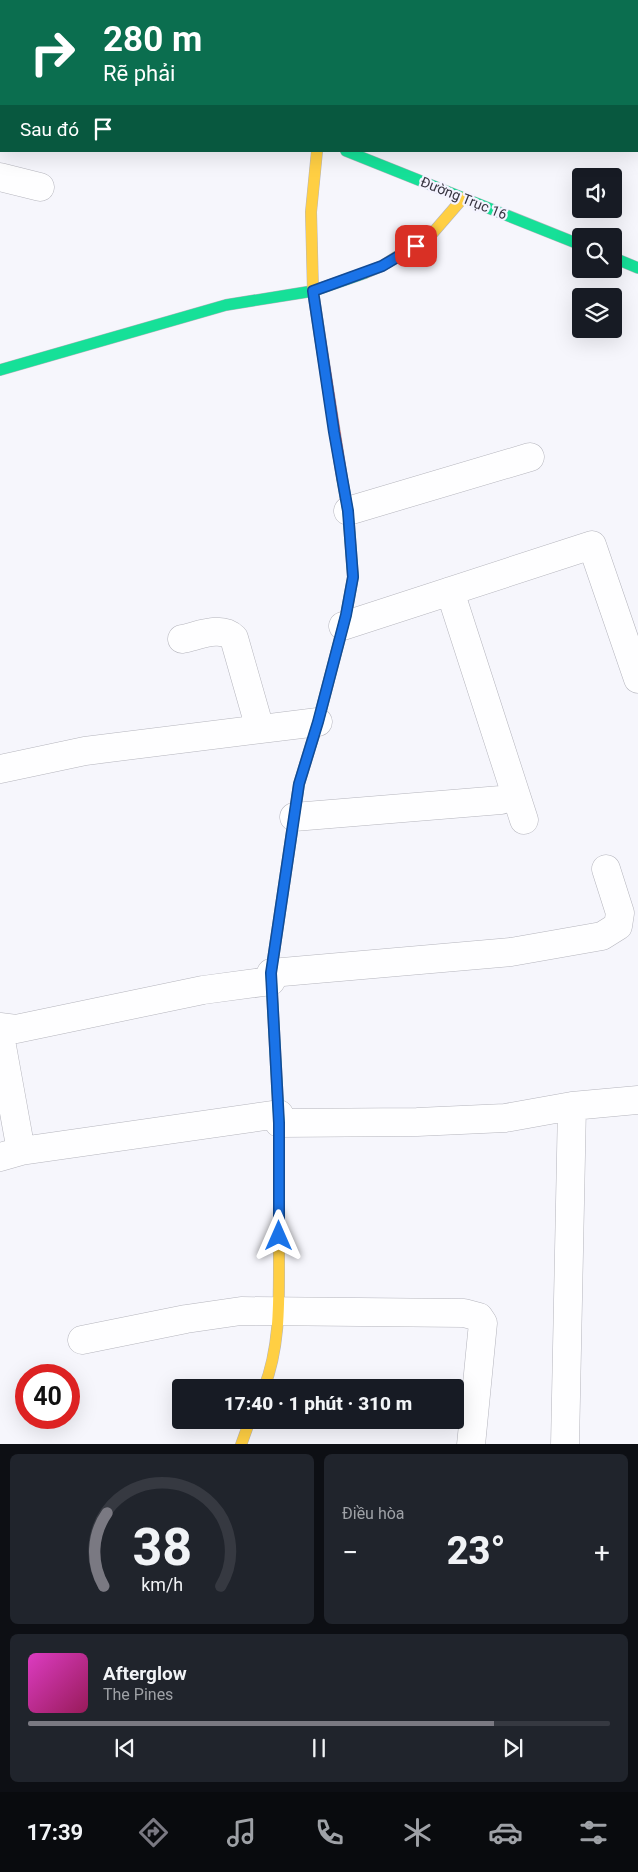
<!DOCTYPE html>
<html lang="vi">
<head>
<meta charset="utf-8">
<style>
	:root { --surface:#171b24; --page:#20242c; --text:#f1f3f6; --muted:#9ea1a6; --line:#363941; --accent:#7a7982 }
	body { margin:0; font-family:Roboto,sans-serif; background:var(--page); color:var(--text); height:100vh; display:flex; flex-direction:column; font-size:19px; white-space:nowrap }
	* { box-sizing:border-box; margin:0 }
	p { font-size:16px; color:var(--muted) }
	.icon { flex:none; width:28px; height:28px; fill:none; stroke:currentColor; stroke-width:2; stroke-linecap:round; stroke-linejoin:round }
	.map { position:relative; height:1444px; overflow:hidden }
	.details { display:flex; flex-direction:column; gap:10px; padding:10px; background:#0d0f14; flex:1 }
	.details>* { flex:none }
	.hud { position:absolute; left:0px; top:0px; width:639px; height:152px; box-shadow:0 5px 20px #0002; background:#0b6e4f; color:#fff; overflow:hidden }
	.controls { position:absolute; left:572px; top:168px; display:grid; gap:10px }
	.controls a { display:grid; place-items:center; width:50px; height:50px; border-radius:5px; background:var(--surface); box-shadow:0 5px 20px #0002; font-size:25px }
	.speed { position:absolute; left:15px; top:1364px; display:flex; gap:10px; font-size:25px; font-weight:700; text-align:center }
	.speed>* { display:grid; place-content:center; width:65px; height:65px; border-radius:50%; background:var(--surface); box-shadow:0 5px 20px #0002; line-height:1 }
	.speed .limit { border:8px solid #d22; background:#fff; color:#111 }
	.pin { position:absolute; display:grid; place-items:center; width:42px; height:42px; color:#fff; margin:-21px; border-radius:10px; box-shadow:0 2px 8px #0006 }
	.me { position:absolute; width:55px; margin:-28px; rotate:0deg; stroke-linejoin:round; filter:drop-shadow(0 0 4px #0008) }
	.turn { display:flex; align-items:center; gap:18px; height:105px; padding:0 20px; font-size:22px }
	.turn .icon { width:65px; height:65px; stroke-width:2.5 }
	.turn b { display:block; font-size:35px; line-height:42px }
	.then { display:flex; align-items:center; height:48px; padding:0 20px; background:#0003; gap:10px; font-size:19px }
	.big { font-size:38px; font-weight:800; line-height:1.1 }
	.details .card { flex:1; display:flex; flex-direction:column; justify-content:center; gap:8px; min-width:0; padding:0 18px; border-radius:8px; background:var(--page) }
	.details .dial { align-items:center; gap:0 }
	.dial svg { height:130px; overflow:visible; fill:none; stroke:var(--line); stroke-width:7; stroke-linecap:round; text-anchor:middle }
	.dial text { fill:var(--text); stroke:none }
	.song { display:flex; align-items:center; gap:15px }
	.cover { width:60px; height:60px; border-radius:8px; background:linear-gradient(135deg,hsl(310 70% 55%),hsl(330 70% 35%)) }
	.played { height:5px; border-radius:2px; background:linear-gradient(90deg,var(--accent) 80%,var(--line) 80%) }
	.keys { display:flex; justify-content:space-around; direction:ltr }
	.heat { display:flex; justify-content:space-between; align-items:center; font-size:28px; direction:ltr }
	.details .tiles { flex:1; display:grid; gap:10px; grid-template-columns:1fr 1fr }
	.card:last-child { grid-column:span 2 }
	.trip { position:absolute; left:172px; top:1379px; width:292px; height:50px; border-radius:5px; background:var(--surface); box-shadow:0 5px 20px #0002; font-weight:800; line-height:50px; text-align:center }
	.menu { display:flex; height:80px; justify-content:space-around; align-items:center; background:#090b0e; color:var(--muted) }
	.menu .icon { width:35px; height:35px }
	.menu .on { color:var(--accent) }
	.menu b { font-size:22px; color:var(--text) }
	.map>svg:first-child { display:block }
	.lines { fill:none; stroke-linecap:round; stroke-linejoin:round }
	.street-casing { stroke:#b5b5bd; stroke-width:29 }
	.fast-casing { stroke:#b5b5bd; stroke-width:12 }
	.slow-casing { stroke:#b5b5bd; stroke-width:12 }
	.jam-casing { stroke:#b5b5bd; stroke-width:12 }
	.street { stroke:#fefeff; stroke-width:28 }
	.fast { stroke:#16e098; stroke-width:11 }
	.slow { stroke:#ffcf43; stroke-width:11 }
	.jam { stroke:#f24e42; stroke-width:11 }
	.route-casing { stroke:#114b97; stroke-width:12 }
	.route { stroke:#1a73e8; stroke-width:9 }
	.labels { text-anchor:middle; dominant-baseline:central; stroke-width:4.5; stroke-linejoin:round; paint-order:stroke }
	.street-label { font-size:14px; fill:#373541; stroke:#f4f3ff }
</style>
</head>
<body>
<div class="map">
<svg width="638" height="1445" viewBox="0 0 638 1445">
	<rect width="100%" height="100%" fill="#f6f6fc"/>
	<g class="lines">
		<defs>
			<path id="street" d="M226,1V0
				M0,177L40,187
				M348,511L530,457
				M450,591L524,820
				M343,626L592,545L638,679
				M182,639C198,636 221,625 234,638L260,729
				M0,769L85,751L318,722
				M294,817L501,800
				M271,973L511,952L602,936L618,926L620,913L606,869
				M0,1027L16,1029L203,990L271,981
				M0,1035L21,1151
				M279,1123L417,1122L505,1118L572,1106L638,1100
				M0,1157L21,1151L279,1114
				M82,1340L186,1319L241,1311L464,1313L479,1317L483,1323L471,1445
				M565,1445L572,1106"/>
			<path id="fast" d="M346,151L581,245
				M614,258L638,268
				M0,370L226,305L313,291L365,273
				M279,1162V1123L271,973L299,784L318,722L346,615L353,577L348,511L342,478"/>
			<path id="slow" d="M0,15H1
				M317,151L311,212L313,291L320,337
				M365,273L382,266L431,235L463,198
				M264,1388C280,1347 279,1302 279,1259C279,1226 279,1194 279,1162
				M241,1445L250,1420"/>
			<path id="jam" d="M320,337L342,478"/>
		</defs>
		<use href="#street" class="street-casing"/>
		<use href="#fast" class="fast-casing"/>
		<use href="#slow" class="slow-casing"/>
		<use href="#jam" class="jam-casing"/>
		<use href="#street" class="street"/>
		<use href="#fast" class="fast"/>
		<use href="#slow" class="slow"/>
		<use href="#jam" class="jam"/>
	</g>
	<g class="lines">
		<defs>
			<path id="route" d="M279,1236V1123L271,973L299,784L318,722L346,615L353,577L348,511L334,432L313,291L382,266L416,246"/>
		</defs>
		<use href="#route" class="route-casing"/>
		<use href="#route" class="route"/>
	</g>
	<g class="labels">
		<g class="street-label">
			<text transform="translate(464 198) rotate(22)">Đường Trục 16</text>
		</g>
	</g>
</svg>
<div class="controls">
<a><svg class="icon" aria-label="sound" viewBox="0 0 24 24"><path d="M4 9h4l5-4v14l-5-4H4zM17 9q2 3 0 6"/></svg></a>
<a><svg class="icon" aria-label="search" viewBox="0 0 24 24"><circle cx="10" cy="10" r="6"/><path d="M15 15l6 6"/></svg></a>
<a><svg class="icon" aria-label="layers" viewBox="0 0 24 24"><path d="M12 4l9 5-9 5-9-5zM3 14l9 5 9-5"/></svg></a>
</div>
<div class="speed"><div class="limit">40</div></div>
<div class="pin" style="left:416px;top:246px;background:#d93025"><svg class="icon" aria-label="arrive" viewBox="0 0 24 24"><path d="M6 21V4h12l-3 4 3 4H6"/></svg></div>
<svg class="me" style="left:279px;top:1236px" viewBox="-20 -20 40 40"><path d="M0-17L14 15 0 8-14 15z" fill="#1a73e8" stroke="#fff" stroke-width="4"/></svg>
<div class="trip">17:40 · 1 phút · 310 m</div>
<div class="hud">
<div class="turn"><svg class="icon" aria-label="right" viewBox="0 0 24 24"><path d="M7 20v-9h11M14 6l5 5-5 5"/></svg><div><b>280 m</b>Rẽ phải</div></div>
<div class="then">Sau đó<svg class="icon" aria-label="arrive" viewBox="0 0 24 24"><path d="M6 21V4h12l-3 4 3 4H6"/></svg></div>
</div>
</div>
<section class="details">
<div class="tiles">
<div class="card dial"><svg viewBox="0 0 100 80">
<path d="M14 69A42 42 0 1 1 86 69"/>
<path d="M14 69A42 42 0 0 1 16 24" stroke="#7a7982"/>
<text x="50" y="56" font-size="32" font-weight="700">38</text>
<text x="50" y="72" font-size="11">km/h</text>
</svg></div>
<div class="card"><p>Điều hòa</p>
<div class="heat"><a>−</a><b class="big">23°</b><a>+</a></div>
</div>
<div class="card">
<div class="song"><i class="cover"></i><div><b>Afterglow</b><p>The Pines</p></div></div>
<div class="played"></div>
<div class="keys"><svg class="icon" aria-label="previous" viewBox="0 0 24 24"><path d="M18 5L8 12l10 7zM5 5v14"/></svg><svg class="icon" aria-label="pause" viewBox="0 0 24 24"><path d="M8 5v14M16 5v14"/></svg><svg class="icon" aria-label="next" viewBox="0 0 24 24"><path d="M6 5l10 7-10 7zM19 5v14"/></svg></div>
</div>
</div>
</section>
<nav class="menu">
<b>17:39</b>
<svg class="icon on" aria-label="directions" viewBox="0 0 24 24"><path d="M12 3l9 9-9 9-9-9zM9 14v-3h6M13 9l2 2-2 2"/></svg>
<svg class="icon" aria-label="music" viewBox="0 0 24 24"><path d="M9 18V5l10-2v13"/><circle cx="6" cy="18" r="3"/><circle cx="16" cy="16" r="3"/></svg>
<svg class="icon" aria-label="phone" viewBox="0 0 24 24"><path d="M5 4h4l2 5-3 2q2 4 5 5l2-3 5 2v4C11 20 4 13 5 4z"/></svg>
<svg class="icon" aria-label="climate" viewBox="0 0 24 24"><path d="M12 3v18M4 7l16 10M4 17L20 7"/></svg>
<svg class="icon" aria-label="car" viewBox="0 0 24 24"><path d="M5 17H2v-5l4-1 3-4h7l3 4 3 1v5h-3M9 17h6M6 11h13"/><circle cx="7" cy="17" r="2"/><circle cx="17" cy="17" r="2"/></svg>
<svg class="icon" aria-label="filters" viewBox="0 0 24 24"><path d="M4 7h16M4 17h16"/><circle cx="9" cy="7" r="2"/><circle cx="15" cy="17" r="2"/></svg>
</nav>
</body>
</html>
